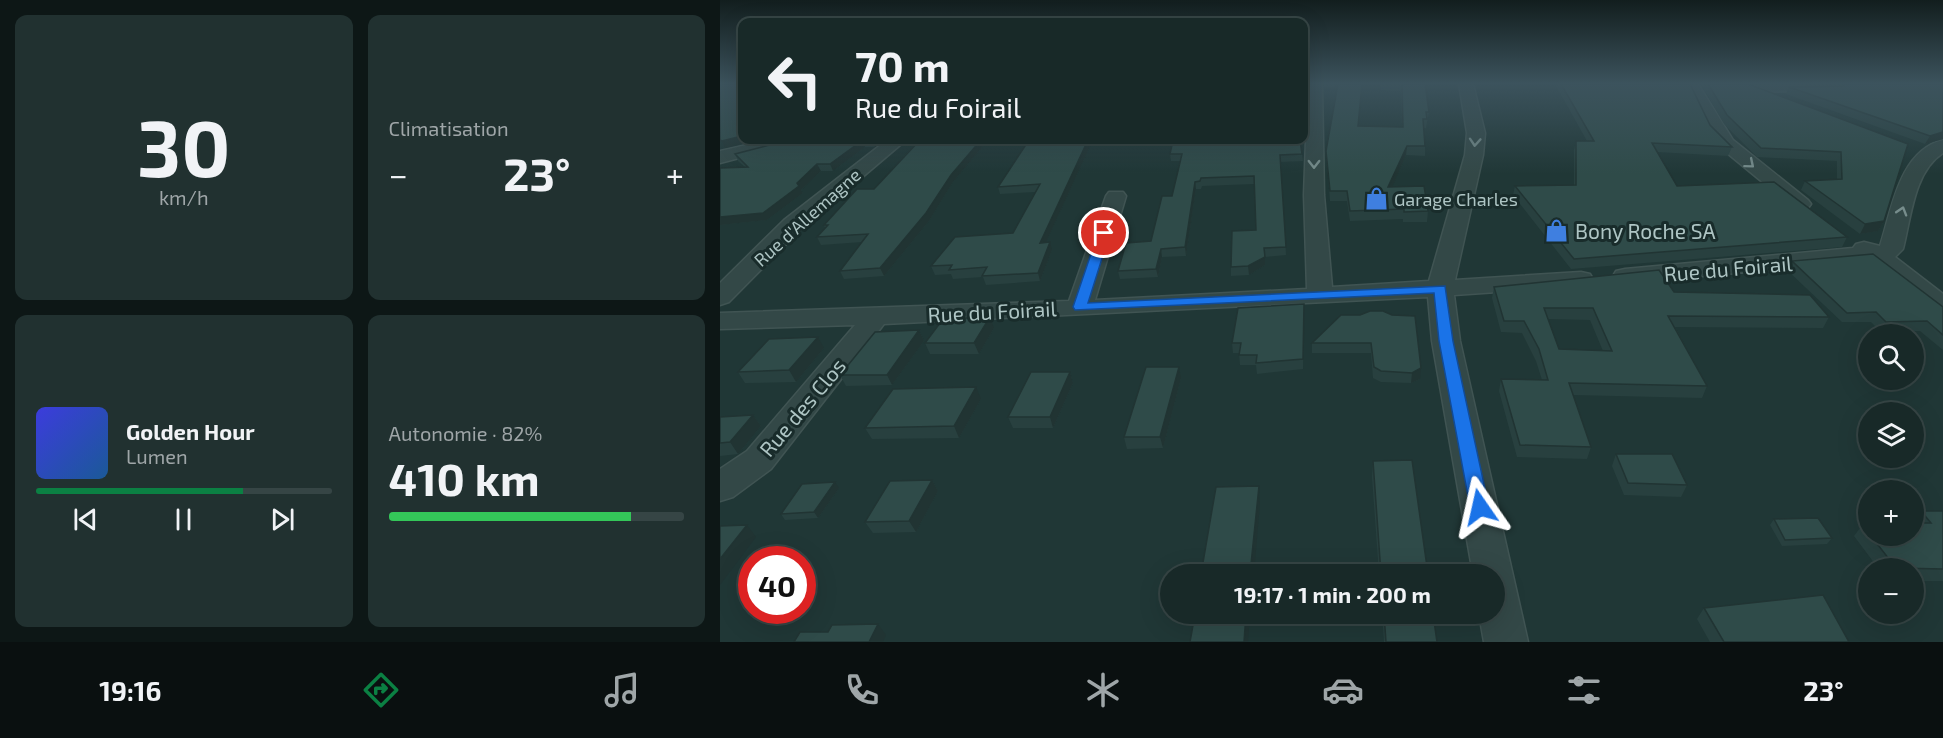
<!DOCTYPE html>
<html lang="fr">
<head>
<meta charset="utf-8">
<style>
	:root { --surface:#182928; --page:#213130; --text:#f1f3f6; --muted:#9fa6a8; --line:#364545; --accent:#0b8043 }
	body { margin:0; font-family:"Exo 2",sans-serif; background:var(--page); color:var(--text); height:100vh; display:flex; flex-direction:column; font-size:22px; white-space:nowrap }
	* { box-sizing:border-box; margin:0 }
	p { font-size:20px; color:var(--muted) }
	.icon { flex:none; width:33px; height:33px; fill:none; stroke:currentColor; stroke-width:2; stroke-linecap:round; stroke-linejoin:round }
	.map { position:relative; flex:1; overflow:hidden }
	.details { display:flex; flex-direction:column; gap:15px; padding:15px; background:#0d1716; width:720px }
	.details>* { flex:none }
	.top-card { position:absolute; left:18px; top:18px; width:570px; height:126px; border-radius:12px; box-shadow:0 6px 24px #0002,0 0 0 2px var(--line); background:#182928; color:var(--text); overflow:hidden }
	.fabs { position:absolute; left:1138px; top:324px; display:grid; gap:12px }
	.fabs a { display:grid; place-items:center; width:66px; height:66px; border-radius:50%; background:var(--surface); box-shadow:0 6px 24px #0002,0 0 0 2px var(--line); font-size:30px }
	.speed { position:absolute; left:18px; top:546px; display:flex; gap:12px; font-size:30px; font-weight:700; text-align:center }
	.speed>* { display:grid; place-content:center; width:78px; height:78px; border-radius:50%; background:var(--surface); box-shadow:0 6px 24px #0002,0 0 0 2px var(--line); line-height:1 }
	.speed .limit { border:9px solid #d22; background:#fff; color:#111 }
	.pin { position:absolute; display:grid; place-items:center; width:51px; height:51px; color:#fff; margin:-26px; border:3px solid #fff; border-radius:50%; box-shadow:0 2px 6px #0007 }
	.me { position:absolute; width:66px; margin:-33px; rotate:349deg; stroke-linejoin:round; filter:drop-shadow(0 0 4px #0008) }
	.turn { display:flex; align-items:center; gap:21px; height:126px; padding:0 18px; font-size:27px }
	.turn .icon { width:78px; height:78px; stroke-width:2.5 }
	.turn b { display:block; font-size:42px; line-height:51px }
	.big { font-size:45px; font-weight:700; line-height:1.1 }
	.details .widget { flex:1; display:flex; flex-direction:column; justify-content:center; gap:9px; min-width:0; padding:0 21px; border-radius:12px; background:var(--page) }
	.details .dial { align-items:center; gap:0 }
	.dial b { font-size:78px; line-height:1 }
	.song { display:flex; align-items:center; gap:18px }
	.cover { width:72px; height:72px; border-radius:9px; background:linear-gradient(135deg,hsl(240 70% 55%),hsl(210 70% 35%)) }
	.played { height:6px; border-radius:3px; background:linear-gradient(90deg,var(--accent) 70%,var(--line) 70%) }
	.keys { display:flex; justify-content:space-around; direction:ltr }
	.heat { display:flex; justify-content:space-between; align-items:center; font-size:33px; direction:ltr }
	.charge { height:9px; border-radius:4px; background:linear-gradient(90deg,#34c759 82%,var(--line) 0) }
	.details .tiles { flex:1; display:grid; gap:15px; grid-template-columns:repeat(2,1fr) }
	.trip { position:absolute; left:440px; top:564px; width:345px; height:60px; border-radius:30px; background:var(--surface); box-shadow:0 6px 24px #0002,0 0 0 2px var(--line); font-weight:700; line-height:60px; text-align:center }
	.menu { display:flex; height:96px; justify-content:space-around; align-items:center; background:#0a1010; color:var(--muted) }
	.menu .icon { width:42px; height:42px }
	.menu .on { color:var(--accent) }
	.menu b { font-size:27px; color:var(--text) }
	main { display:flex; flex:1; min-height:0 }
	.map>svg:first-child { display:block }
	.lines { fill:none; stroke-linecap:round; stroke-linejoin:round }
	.minor-casing { stroke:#405453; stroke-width:3 }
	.minor { fill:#334847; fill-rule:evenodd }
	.wall { fill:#28403f; fill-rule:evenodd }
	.shaded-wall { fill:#213433 }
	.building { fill:#2f4b49; stroke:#213433; stroke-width:1.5; fill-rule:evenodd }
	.oneway { stroke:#778d8c }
	.route { fill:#1a73e8; stroke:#114b97; stroke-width:1.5 }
	.labels { text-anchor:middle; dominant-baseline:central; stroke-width:6; stroke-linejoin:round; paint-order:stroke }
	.far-poi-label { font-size:18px; fill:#aec5c4; stroke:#192c2b; text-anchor:start }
	.far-street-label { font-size:18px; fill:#aec5c4; stroke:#192c2b }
	.poi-label { font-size:21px; fill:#aec5c4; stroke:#192c2b; text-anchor:start }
	.street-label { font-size:21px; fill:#aec5c4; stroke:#192c2b }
</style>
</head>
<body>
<main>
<section class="details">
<div class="tiles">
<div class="widget dial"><b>30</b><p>km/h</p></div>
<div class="widget"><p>Climatisation</p>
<div class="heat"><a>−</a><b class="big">23°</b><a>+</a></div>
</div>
<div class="widget">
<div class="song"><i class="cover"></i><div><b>Golden Hour</b><p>Lumen</p></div></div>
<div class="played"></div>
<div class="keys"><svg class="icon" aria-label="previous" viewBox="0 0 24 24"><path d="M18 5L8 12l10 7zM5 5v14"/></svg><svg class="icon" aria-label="pause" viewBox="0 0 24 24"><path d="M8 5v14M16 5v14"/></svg><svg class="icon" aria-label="next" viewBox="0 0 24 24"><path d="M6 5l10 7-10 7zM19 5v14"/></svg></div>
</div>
<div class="widget"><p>Autonomie · 82%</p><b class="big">410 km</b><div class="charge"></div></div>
</div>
</section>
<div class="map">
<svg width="1223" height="642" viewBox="0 0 1223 642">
	<rect width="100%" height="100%" fill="#203736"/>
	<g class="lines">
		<defs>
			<path id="minor" d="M588,84H602L604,195L612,287L709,281L745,155L747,133L739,84H753L765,133L763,155L735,280L861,272L870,274L873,279L870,284L861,286L734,295L740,341L808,642H764L759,614H774V574H753L712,341L708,297L164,324L51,469L13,497L0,501V469L27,451L135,325L0,329V313L349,301L386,196L389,192H403L406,196L375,300L587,289L584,195Z
				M964,84H978L1013,140L1088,200L1091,204L1088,208H1074L1001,148L987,128Z
				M1021,84H1123L1120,91L1115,92L1026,91L1021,90Z
				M48,140H76L73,144L0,163V151Z
				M167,140H186L80,230L9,302L0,305V283L64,220Z
				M1223,140V153C1194,171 1191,218 1183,249L1175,257L1223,294V315L1214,313L1163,270L1148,261L905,283L896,281L893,276L896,271L905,269L1133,248L1136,244L1144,242L1160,246C1172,209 1179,151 1223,140Z"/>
		</defs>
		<use href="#minor" class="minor-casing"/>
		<use href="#minor" class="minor"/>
	</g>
	<path class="wall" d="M603,84H615V87H604Z
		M661,84H705L709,112L706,128H704L705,146V156L686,155L672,187L708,211L707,222H683V219L630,221L627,201H610L606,151L639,126L682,127L681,91L661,90Z
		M835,84H970L990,125L1012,147L1008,156L937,152L957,186L1127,237L1122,247L851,269L793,195L795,186L854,185V150L856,141H867Z
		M981,84H1028L1188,144L1164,221L1158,231L1140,234L1081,190L1085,181L1117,179V161L1037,157L1004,124Z
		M1124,84H1223V139L1205,144L1066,94L1069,87L1123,86Z
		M69,140H164L155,147H145L113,171H101L81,190L83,193L47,220L0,225V168L25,167L18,161L15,154Z
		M180,140H268L233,182L209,221L164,276L124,279L120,271L142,242L101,245L97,237L105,228L104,225L154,189L194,145L183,146Z
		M309,140H580L583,161L561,162L566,255L545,257V265L529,275L511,276V267L536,230L534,184L482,186L481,189H476L466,256L442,257L438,277L400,279L398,271L431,241L452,196L460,161H451L450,154L453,141L443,140L372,142L326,242L332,250L320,281L266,285L263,277L233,279L231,274L215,275L211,266L293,233L315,192L280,194L278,187Z
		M1072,261L1223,307V350L1200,331H1160L1151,322H1122L1067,270Z
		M774,287L954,292L1109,317L1103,328L955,327L987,386L982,398L853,395L871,447L867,459L797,457L779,391L781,379L822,380L816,361L802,333L781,332L772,298ZM828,319L870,320L883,351L839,349Z
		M584,314L583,369L537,374L536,365H520L519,353H513L512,343Z
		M621,315L700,379L691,383L661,382L653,378L651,353H592V343Z
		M274,328L259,354H210L205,343Z
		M199,330L204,341L172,385L126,386L120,375Z
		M104,348L76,382L25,383L18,372Z
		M350,372L353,383L333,428H293L288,417Z
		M461,378L443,448L407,449L404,437Z
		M261,399L239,438L152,439L145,428Z
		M33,415L41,426L18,454L0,456V417Z
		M896,454L967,485L961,497L904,495L892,466Z
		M653,461L708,574H659L652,477Z
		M212,480L218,491L196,532L153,533L145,522Z
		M119,488L98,518L65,520L61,514Z
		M1201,511H1223V581H1194V568H1158L1134,536L1143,524H1149V536H1194V519Z
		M1054,519L1112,538L1107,544L1062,546L1050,525Z
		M984,608L1129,642H990L977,619Z
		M662,614H713L717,642H664Z"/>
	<path class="shaded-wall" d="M1223,132V139L1205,144L1210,136Z
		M22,136V140H40L5,148L2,141Z
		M143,140L145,147L113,171L110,164Z
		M152,140H164L155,147Z
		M261,140H268L233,182L209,221L164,276L160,268L231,175Z
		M368,140H371L372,142L322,251L320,243Z
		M687,146L686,155L668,197V187Z
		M97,164L101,171L81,190L83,193L47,220L0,225V217L77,183Z
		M475,182L476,189L466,256L465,247Z
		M1164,221L1158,231L1140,234L1145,224Z
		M330,242L332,250L320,281L318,273Z
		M441,249L442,257L438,277L436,269Z
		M545,257V265L529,275L528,266Z
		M270,317L274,328L259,354L254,343Z
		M199,330L204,341L172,385L167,375Z
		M98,337L104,348L76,382L69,370Z
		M459,367L461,378L443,448L440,437Z
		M701,368L700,379L691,383L692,373Z
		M350,372L353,383L333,428L330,417Z
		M256,387L261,399L239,438L234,426Z
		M33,415L41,426L18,454L10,442Z
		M212,480L218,491L196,532L189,521Z
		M115,482L119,488L98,518L94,512Z
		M539,486L540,503L534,574H530Z
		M27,525L36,537L0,585V559Z
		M526,614H530L528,642H524Z
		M158,624L166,635L163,642H149Z"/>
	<path class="building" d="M0,84H22V136L2,141L0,140Z
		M618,84H642L638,126L683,127L682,84H705L709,112H706L707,119H703L705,146H687L668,187L704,186L708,211L684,212V209L630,211L627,191H610L606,151Z
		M841,84H970L990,125L1012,147L932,143L957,186L1054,182L1127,237L854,259L795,186L856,185V141H874Z
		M988,84H1028L1188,144L1164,221L1145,224L1085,181L1122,179L1121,152L1041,148L1007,115Z
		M1124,84H1223V132L1210,136L1069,87L1124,86Z
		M69,140H153H143L110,164H97L77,183L79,186L43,213L0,217V168L28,167L15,154Z
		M200,140H261L231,175L206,213L160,268L120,271L148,234L97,237L108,225H104L137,189H154Z
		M309,140H368L320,243L330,242L318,273L262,276L267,267L229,270L232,265L211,266L235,237L293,233L320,184L278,187Z
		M453,140H580L582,154L560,155L566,247L544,248L545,257L528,266L511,267L512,231L536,230L534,176L481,178L480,181L475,182L465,247L441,249L436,269L398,271L406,243L431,241L442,196H452L462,154H450Z
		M1153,254L1223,307V335L1207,321L1166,322L1156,312L1127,313L1072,261Z
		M939,270L954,292L1090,295L1109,317L948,316L987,386L849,383L871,447L800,445L781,379L828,380L819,349L804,321H784L774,287ZM824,308H873L892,351L839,349Z
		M584,304L583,359L536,363L537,355H519L521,343H512L518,308Z
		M650,311H663L672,315L695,316L701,368L692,373L661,371L654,367L651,343H592L621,315H640Z
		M270,317L254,343H205L223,319Z
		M199,330L167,375H120L155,332Z
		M98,337L69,370L18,372L49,339Z
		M426,367H459L440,437H404Z
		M311,372H350L330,417H288Z
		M256,387L234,426L145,428L173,389Z
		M33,415L10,442L0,443V417Z
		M896,454H952L967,485L908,483Z
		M692,460L708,574H661L653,461Z
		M212,480L189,521L145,522L170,481Z
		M115,482L94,512L61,514L82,484Z
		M539,486L530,574H481L496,487Z
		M1201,511H1223V569L1176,568L1151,536H1194V523H1211Z
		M1098,518L1112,538L1065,540L1054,519Z
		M1143,524H1149V532Z
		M27,525L0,559V526Z
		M1103,595L1129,642H1004L984,608Z
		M475,614H526L524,642H470Z
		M664,614H713L717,642H666Z
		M158,624L149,642H74L80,632H108L112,625Z"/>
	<defs><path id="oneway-chevron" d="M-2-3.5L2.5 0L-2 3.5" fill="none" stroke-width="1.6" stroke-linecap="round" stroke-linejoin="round" transform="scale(1.5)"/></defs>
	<g class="oneway">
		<use href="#oneway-chevron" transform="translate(755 142) rotate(94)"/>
		<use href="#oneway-chevron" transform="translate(594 164) rotate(90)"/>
		<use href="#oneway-chevron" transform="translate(1030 164) rotate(40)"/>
		<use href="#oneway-chevron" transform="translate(1182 211) rotate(-73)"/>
	</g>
	<linearGradient id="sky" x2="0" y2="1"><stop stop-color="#121e1e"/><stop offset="0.48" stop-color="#3c535d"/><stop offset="1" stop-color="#3c535d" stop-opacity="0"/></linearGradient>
	<rect width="1223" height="174" fill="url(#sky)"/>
	<path class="route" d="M384,230L390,233L368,303L725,286L733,341L769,507L766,512L760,514L753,512L750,507L719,341L714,293L355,310L353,307L378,233Z"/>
	<defs>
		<symbol id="shop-bare" viewBox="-9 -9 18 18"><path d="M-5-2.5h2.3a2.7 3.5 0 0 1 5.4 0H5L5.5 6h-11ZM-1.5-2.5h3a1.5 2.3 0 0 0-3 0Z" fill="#3f7fe0" stroke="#192c2b" stroke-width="2.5" paint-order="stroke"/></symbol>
	</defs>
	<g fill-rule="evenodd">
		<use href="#shop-bare" x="640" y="182" width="33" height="33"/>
		<use href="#shop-bare" x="820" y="214" width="33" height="33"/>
	</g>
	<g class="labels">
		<g class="far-poi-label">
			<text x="674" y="199">Garage Charles</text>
		</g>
		<g class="far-street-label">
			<text transform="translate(87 217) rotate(-42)">Rue d'Allemagne</text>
		</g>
		<g class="poi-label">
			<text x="855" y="230">Bony Roche SA</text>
		</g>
		<g class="street-label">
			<text transform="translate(1008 268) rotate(-5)">Rue du Foirail</text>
			<text transform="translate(272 311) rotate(-3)">Rue du Foirail</text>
			<text transform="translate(82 407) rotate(-50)">Rue des Clos</text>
		</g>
	</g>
</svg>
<div class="fabs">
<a><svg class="icon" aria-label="search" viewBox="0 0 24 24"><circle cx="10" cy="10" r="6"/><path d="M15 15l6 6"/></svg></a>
<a><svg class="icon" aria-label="layers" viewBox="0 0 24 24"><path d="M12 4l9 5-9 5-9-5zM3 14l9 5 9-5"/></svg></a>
<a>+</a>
<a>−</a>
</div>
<div class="speed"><div class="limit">40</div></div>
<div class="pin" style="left:384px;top:233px;background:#d93025"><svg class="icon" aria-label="arrive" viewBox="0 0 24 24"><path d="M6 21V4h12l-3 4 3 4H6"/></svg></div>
<svg class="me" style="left:760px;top:507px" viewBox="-20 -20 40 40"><path d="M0-17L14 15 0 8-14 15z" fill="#1a73e8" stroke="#fff" stroke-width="4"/></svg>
<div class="trip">19:17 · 1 min · 200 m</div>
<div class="top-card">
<div class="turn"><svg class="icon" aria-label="left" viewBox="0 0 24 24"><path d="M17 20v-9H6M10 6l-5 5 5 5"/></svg><div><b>70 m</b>Rue du Foirail</div></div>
</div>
</div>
</main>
<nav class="menu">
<b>19:16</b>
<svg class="icon on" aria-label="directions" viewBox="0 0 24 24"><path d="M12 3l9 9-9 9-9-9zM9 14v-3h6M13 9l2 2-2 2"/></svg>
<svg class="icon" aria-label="music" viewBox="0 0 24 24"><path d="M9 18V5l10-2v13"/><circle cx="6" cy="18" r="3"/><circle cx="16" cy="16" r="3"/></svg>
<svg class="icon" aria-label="phone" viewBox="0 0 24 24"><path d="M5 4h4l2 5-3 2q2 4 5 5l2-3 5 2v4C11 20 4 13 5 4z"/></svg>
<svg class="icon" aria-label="climate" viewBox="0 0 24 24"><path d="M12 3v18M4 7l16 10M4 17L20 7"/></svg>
<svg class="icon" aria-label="car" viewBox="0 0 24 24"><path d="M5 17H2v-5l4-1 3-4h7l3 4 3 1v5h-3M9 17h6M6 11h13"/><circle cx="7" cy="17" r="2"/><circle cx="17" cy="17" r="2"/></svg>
<svg class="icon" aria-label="filters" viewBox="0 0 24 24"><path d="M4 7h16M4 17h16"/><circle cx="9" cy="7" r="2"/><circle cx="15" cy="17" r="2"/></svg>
<b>23°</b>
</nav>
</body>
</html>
